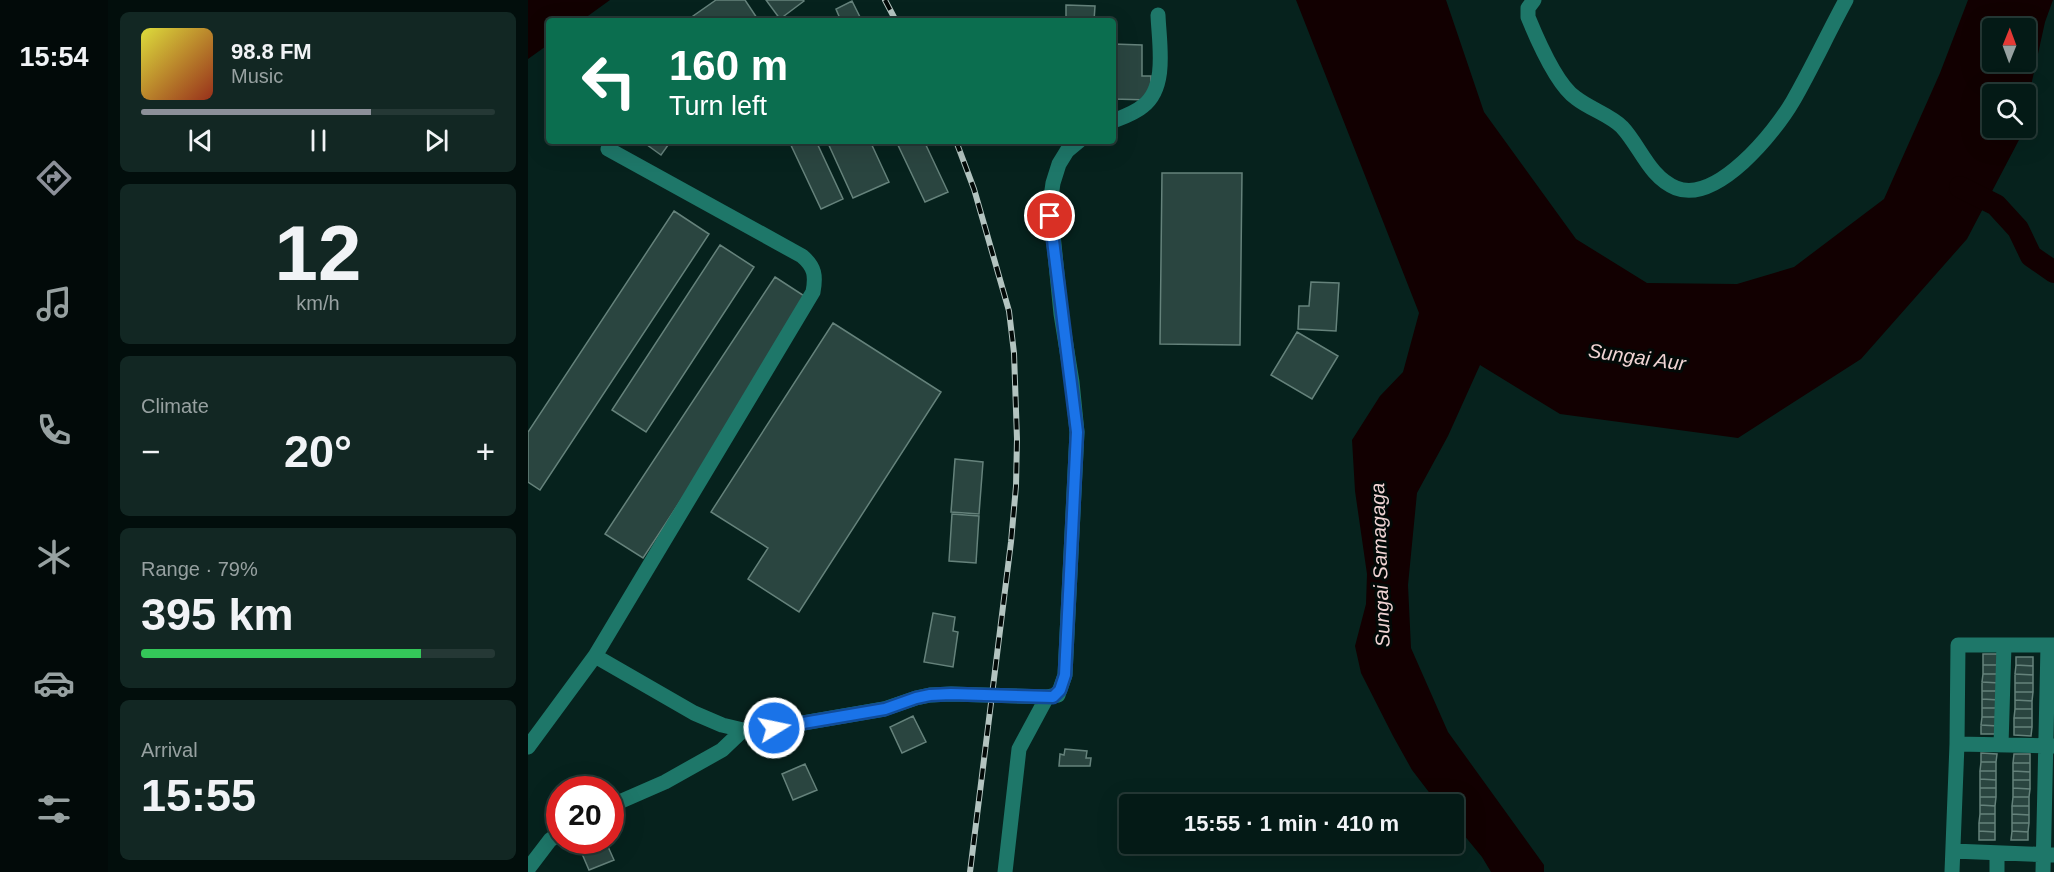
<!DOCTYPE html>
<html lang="en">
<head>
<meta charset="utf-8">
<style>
	:root { --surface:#041a16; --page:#122723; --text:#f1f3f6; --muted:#97a1a1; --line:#253835; --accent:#8c9099 }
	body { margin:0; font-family:Arial,sans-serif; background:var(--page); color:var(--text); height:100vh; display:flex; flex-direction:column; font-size:22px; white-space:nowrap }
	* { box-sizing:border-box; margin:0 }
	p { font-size:20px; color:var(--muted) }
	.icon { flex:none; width:33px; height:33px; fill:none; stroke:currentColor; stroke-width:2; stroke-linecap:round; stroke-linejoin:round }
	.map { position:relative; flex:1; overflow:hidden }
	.side { display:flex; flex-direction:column; gap:12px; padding:12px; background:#020e0c; width:420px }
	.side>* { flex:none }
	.guide { position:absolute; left:18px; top:18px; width:570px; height:126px; border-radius:6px; box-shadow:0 6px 24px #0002,0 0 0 2px var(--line); background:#0b6e4f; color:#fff; overflow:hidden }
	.needle { width:39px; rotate:1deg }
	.tools { position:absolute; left:1454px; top:18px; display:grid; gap:12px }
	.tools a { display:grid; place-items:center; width:54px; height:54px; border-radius:6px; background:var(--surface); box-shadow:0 6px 24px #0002,0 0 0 2px var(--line); font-size:30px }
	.speed { position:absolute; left:18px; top:776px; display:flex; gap:12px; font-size:30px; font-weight:700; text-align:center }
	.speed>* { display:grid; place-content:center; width:78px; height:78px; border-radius:50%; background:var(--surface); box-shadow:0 6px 24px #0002,0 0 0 2px var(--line); line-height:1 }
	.speed .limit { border:9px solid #d22; background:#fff; color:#111 }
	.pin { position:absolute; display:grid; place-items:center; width:51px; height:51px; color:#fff; margin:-26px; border:3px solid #fff; border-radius:50%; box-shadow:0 2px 6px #0007 }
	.me { position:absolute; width:66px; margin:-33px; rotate:80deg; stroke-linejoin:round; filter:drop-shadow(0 0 4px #0008) }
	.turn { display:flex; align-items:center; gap:21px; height:126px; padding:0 24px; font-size:27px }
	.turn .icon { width:78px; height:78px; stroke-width:2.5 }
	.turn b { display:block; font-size:42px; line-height:51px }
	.big { font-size:45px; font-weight:700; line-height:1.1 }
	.side .card { flex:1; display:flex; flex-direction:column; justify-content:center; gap:9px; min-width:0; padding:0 21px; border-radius:9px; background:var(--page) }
	.side .dial { align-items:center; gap:0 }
	.dial b { font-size:78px; line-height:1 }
	.song { display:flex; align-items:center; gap:18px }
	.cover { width:72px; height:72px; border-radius:9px; background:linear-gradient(135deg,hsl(60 70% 55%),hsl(10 70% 35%)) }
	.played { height:6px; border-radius:3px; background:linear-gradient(90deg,var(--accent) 65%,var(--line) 65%) }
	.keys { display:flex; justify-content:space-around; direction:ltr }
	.heat { display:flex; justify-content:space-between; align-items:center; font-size:33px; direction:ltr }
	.charge { height:9px; border-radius:4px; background:linear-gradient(90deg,#34c759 79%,var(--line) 0) }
	.trip { position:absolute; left:591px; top:794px; width:345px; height:60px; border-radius:6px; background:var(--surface); box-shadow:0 6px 24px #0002,0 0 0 2px var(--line); font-weight:700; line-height:60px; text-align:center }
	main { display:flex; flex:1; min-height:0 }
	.tabs { display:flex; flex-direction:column; width:108px; justify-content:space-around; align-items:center; background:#020a09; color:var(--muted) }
	.tabs .icon { width:42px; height:42px }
	.tabs .on { color:var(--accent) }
	.tabs b { font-size:27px; color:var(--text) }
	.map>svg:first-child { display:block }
	.water { fill:#120001; fill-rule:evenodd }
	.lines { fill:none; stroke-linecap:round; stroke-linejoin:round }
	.river { stroke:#120001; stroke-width:22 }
	.building { fill:#2a4540; stroke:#65827b; stroke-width:1.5 }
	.minor { stroke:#1e7769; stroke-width:15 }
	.rail-casing { stroke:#b3c4c0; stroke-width:6 }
	.rail { stroke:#020907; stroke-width:4; stroke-dasharray:11; stroke-linecap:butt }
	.route-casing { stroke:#114b97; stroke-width:15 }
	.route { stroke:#1a73e8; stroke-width:10 }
	.labels { text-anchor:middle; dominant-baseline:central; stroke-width:6; stroke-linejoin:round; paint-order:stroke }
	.water-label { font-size:20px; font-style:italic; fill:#f0d4d4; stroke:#020907 }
</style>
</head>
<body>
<main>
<nav class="tabs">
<b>15:54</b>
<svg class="icon on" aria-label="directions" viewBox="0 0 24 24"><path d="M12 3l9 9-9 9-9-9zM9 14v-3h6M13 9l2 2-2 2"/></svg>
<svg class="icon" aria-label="music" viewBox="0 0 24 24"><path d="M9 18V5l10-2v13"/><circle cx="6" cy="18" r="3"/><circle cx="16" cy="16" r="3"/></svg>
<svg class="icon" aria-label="phone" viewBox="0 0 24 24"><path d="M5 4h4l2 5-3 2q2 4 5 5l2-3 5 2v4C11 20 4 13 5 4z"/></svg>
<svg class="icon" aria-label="climate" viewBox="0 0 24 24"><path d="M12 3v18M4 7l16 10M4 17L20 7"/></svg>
<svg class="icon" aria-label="car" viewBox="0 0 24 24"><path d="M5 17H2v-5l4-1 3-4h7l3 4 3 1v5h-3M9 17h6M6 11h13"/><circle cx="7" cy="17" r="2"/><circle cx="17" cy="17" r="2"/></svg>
<svg class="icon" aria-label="filters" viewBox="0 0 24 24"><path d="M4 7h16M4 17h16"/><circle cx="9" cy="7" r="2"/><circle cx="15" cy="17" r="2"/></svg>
</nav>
<section class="side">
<div class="card">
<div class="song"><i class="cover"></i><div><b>98.8 FM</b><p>Music</p></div></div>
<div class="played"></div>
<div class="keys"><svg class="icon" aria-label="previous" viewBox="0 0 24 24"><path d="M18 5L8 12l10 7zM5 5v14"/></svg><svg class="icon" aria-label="pause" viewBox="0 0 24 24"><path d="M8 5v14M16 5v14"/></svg><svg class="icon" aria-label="next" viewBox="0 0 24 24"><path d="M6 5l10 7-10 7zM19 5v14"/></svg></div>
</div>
<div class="card dial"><b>12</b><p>km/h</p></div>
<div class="card"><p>Climate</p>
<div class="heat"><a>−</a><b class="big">20°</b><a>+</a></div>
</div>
<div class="card"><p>Range · 79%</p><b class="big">395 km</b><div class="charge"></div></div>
<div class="card"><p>Arrival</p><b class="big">15:55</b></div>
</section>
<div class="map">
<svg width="1526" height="872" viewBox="0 0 1526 872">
	<rect width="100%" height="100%" fill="#06221d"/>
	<path class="water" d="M0,0H82L53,21H21V44L0,59Z
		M768,0H918L956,112L1048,239L1119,283L1209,284L1266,267L1356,199L1412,73L1440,0H1525L1517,22L1497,113V94H1464V128H1494L1492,138L1439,239L1333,359L1210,438L1032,414L952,365L920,436L889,493L880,585L883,648L920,732L1016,865V872H963L954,857L926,823V804H910L884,770L865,736L833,673L827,646L838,604L839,574L827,491L824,440L852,396L875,372L891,313ZM1464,28H1497V62H1464Z"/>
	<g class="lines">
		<path class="river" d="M1432,187L1468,205L1490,229L1503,256L1526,272"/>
	</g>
	<path class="building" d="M188,0H217L231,21H158Z
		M238,0H275L276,1L252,19Z
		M324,1L334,21H313L308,9Z
		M538,5L567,6L566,21H538Z
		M585,44L614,45V76H623L622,100L585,99Z
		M116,141H143L133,155L115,142Z
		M261,141H288L315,199L293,209Z
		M299,141H342L361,182L325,198Z
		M368,141H396L420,192L397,202Z
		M634,173H714L712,345L632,344Z
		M146,211L181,234L12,490L0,482V432Z
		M192,245L226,267L118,432L84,410Z
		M247,277L284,301L115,558L77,534Z
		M783,282L811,283L808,331L770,329L771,306H781Z
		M305,323L413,392L271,612L220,579L240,548L183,512Z
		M769,332L810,356L784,399L743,375Z
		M427,459L455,462L451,514L423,512Z
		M424,514L451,516L448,563L421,561Z
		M405,613L427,617L425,631L430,632L425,667L396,662Z
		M1455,654H1472V665H1455Z
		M1488,657H1505V666L1488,665Z
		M1455,665H1472V674H1455Z
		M1488,665L1505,666V675L1487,674Z
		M1455,674H1472L1471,683L1454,682Z
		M1487,674L1505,675V683H1487Z
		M1454,682L1471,683V691H1454Z
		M1487,683H1505V692H1487Z
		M1454,691H1471V700L1454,699Z
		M1487,692H1505L1504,701L1487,700Z
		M1454,699L1471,700V708H1454Z
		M1487,700L1504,701V709H1487Z
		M1454,708H1471V717H1454Z
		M1487,709H1504V718H1486Z
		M385,716L398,742L374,753L362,727Z
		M1454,717H1471L1470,726L1453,725Z
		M1486,718H1504V727H1486Z
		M1453,725L1470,726V734H1453Z
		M1486,727H1504L1503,736L1486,735Z
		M537,749L559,751L558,758H563L562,766H531L532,754L536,755Z
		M1453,753L1469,754L1468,762H1453Z
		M1486,754H1502V763H1485Z
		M1453,762H1468V771H1452Z
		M1485,763H1502V772L1485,771Z
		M277,764L289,790L265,800L254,774Z
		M1452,771H1468V780L1452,779Z
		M1485,771L1502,772V780H1485Z
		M1452,779L1468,780V788H1452Z
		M1485,780H1502V789L1485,788Z
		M1452,788H1468V797H1452Z
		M1485,788L1502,789L1501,797H1485Z
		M1452,797H1468L1467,806L1452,805Z
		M1485,797H1501V806H1484Z
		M1452,805L1467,806V814H1452Z
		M1484,806H1501V815L1484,814Z
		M1452,814H1467V823H1451Z
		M1484,814L1501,815V823H1484Z
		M1451,823H1467V832L1451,831Z
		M1484,823H1501L1500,832L1484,831Z
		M1451,831L1467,832V840H1451Z
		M1484,831L1500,832V840H1483Z
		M54,840H77L86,860L61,870L49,842Z"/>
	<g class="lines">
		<path class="minor" d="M1006,0L1000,8V17C1009,39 1029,85 1048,98C1062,109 1082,115 1094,127C1112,146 1121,177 1148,188C1189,204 1247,132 1265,101C1284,68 1300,33 1318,0
			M585,121C595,117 607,113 615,106C640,87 631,43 630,15
			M67,656L285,292C288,276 287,267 274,256L80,149
			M1429,744L1526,746
			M1473,745L1476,645
			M0,747L67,656L166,713L194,725L215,730L246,728L356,709L388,698L402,695L423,694L519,697L530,695L537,675L549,432L544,382L533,314L522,204L525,183L531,164L539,151L551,141
			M82,806L137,782L194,750L215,730
			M1425,851L1526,855
			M0,869L22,840L32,833
			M477,872L491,749L519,697
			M1424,872L1429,744L1430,645H1526
			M1469,872V853
			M1515,872L1520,645"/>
		<defs>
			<path id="rail" d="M357,0L368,21
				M428,141L446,189L481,311L486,353L489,439L488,486L483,542L442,872"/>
		</defs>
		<use href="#rail" class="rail-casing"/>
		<use href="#rail" class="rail"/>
	</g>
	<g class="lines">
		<defs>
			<path id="route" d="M246,728L357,709L388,698L402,695L423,694L525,697L532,690L537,675L549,432L522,216"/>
		</defs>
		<use href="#route" class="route-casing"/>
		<use href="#route" class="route"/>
	</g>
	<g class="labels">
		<g class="water-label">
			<text transform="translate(1109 357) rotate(8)">Sungai Aur</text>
			<text transform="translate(852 565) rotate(-92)">Sungai Samagaga</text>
		</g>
	</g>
</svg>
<div class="tools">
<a><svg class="needle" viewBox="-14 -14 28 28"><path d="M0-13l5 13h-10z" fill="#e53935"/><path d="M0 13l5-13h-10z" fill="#97a1a1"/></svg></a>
<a><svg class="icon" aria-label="search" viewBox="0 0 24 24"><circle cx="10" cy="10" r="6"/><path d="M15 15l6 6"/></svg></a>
</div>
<div class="speed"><div class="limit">20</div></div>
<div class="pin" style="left:522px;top:216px;background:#d93025"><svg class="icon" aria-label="arrive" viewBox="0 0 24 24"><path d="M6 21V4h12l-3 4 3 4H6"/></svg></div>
<svg class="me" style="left:246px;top:728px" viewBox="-20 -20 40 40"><circle r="17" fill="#1a73e8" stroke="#fff" stroke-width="3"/><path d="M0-11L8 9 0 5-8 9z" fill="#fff"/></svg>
<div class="trip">15:55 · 1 min · 410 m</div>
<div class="guide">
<div class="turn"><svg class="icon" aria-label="left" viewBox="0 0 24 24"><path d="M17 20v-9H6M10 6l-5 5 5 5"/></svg><div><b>160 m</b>Turn left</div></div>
</div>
</div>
</main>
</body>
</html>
